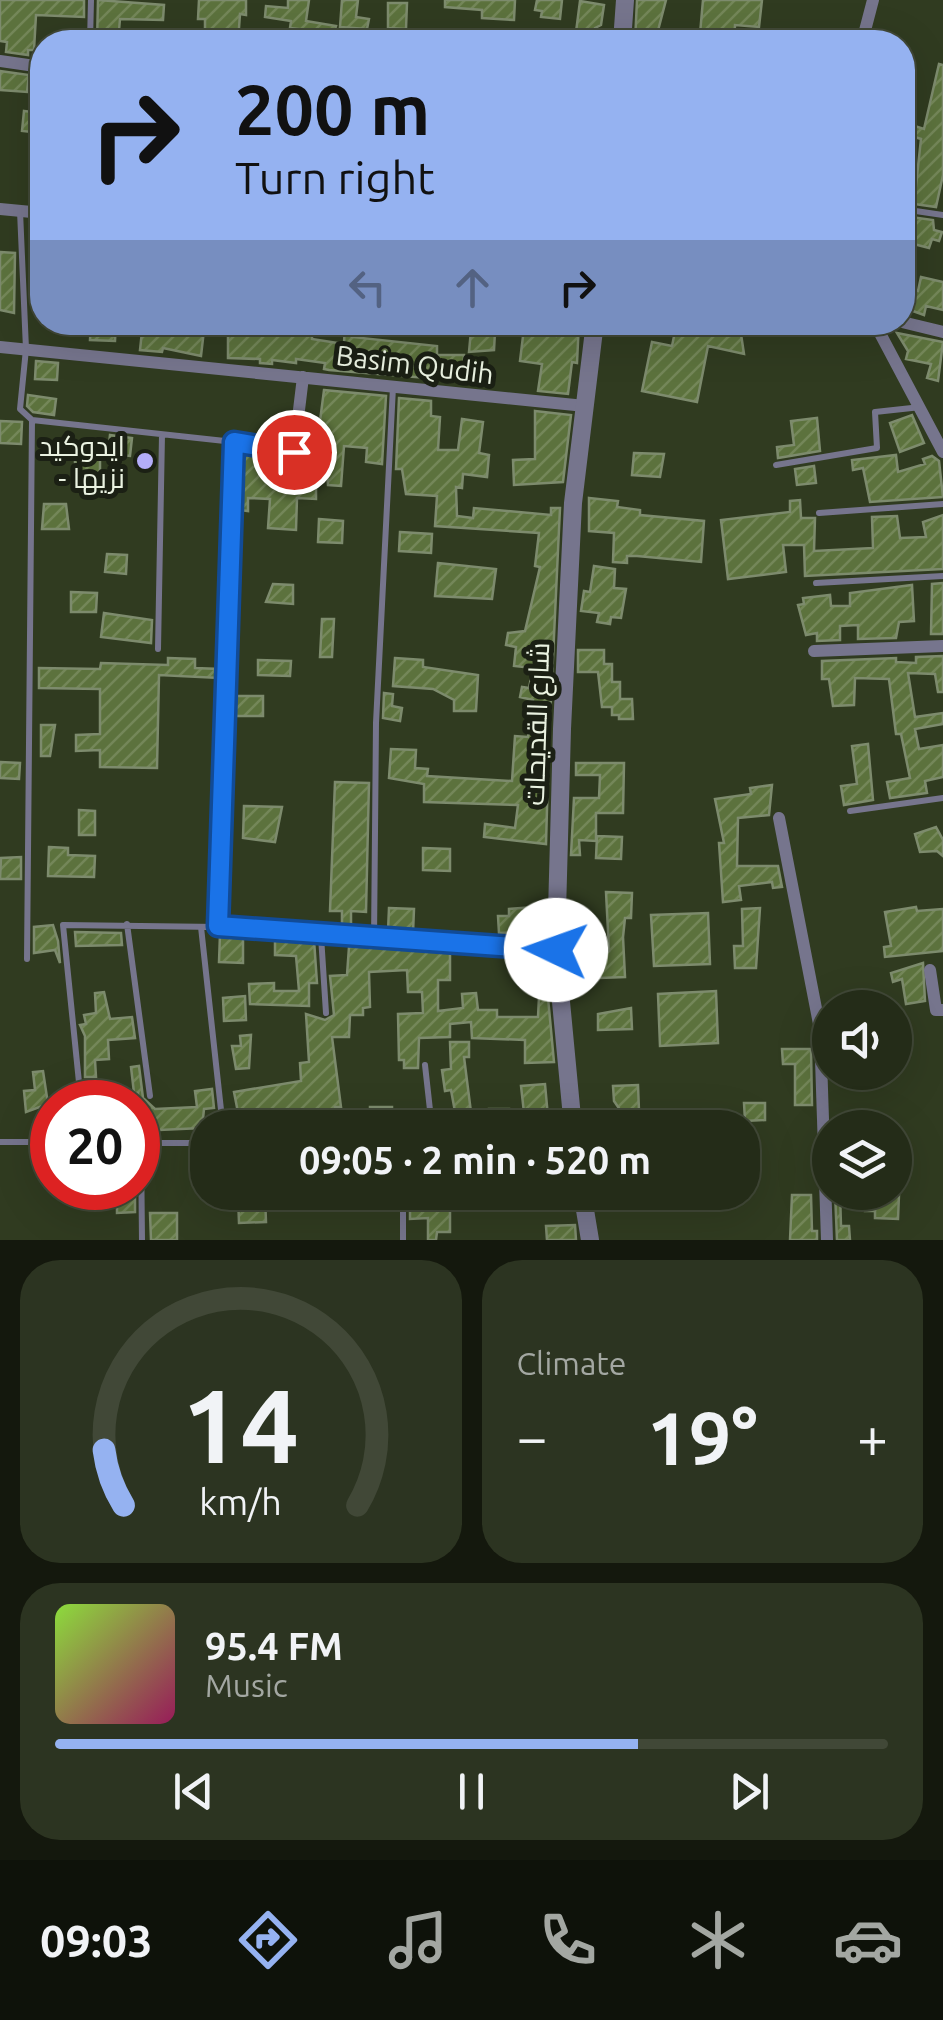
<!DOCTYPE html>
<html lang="en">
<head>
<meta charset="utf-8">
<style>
	:root { --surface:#242c18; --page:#2c3421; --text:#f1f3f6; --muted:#a3a7a2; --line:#414837; --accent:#95b2f1 }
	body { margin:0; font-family:Ubuntu,Cairo,sans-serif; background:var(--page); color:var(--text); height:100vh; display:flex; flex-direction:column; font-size:38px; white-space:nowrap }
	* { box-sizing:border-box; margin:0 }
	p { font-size:32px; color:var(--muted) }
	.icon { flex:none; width:55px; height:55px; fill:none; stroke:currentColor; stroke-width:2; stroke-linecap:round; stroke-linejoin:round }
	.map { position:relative; height:1240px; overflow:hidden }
	.panel { display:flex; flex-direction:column; gap:20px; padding:20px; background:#14180d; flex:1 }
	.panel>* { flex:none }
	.hud { position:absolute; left:30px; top:30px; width:885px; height:305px; border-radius:40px; box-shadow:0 10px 40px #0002,0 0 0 2px var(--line); background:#95b2f1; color:#111; overflow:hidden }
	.buttons { position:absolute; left:812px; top:990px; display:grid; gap:20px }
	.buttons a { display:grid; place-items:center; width:100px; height:100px; border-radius:50%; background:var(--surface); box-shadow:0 10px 40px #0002,0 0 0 2px var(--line); font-size:50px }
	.speed { position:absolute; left:30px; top:1080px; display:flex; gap:20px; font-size:50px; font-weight:700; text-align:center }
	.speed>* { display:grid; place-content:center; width:130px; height:130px; border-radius:50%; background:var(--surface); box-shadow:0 10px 40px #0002,0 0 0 2px var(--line); line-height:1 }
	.speed .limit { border:15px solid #d22; background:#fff; color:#111 }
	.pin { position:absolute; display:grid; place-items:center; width:85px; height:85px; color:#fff; margin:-42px; border:5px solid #fff; border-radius:50%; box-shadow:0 2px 10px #0007 }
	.me { position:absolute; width:110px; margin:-55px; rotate:273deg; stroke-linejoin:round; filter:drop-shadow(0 0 8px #0008) }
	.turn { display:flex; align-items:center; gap:35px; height:210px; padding:0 40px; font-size:45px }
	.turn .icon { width:130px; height:130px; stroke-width:2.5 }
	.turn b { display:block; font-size:70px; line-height:85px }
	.lanes { display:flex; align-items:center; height:95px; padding:0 40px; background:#0003; justify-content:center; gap:50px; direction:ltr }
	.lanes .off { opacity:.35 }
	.big { font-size:75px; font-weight:700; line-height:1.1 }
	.panel .widget { flex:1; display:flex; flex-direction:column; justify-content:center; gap:15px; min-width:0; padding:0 35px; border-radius:40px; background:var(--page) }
	.panel .dial { align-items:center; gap:0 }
	.dial svg { height:260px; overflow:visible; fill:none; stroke:var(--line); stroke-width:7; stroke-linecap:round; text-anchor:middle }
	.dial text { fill:var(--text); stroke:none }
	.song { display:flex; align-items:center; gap:30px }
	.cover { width:120px; height:120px; border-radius:15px; background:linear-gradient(135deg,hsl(90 70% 55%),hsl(330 70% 35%)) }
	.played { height:10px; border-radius:5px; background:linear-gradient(90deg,var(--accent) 70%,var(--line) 70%) }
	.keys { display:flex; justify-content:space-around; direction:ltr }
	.heat { display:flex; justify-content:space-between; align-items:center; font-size:55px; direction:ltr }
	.panel .tiles { flex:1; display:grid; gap:20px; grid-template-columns:1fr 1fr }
	.widget:last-child { grid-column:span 2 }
	.trip { position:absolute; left:190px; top:1110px; width:570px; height:100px; border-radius:40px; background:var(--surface); box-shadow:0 10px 40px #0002,0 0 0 2px var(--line); font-weight:700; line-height:100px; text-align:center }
	.tab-bar { display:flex; height:160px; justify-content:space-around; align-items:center; background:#0e120a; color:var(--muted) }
	.tab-bar .icon { width:70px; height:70px }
	.tab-bar .selected { color:var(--accent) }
	.tab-bar b { font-size:45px; color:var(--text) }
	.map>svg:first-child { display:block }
	.building { fill:url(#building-hatch); stroke:#7d8b6d; stroke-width:2.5 }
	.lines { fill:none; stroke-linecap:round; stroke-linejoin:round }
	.service { stroke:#76758d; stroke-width:6 }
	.minor { stroke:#76758d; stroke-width:12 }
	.tertiary { stroke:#76758d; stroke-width:18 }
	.route-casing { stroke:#114b97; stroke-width:25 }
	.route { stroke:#1a73e8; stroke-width:18 }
	.poi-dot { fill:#b3adf9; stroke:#1b2014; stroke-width:4 }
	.labels { text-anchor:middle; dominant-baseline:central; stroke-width:10; stroke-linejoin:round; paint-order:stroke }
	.street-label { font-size:28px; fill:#eaf2e1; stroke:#1b2014 }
	.poi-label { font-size:28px; fill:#eaf2e1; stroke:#1b2014; text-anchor:end }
</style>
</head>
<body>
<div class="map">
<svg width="943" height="1240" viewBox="0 0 943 1240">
	<defs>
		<pattern id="building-hatch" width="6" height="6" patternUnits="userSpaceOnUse" patternTransform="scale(2.5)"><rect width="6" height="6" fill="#5c723d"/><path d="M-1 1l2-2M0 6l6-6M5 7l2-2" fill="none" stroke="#748759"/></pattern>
	</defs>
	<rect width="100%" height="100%" fill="#303b20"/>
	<path class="building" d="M0,0H84V17L36,15L34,50H28V55L6,52L7,42L0,41Z
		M98,0L164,5L163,20L120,19L118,42H97Z
		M199,0H246V15L240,14L238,42L205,37V19H198Z
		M288,0H309L306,21L336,26L334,33L290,28L291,21L265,17L266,6L288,8Z
		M342,0H358L356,17L369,19L367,29L340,27Z
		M445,0H515L514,20L482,18V10L445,7Z
		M537,0H562L560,19L541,17L542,11L535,10Z
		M637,0H666L655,42H635Z
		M703,0H762L759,27L735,25L734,42H679V34H700Z
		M580,1L604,5L601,25L595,28L592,42H565L567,31L576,32Z
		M388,3H407L406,29L388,28Z
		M939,64L943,65V175L936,207L914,204L921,139L902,133V122L924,129Z
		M0,71L29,75L27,92L0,90Z
		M24,111L42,113V133L22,131Z
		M911,217L933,220L934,230L942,232L939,241L932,239L929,248L906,242Z
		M0,252L15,253L14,313L0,310Z
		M921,277L943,282V310L926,306L924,315L902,307V287L918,291Z
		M91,322H116L115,341L90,340Z
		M143,322L204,330L201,356L163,348L162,352L140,350Z
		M287,322H312V339L344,344L345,322H354L352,337L437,346V355H464L463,381L329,370L324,369L325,363L296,359V363L272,360V364L260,363V359L228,358V332L287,335Z
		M558,322H579L577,363L572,362L568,394L538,391L542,364L520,361L524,328L556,336Z
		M677,322H733L730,336L741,334L744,354L708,346L697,402L642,391L652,342L672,346Z
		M471,330L495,332L494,350L469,352Z
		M897,333L943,342L938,381L927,378L931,364L906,359L908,351Z
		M36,361L58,363L57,380L35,379Z
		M324,390L386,396L382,464L366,462L367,448L344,446L341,486L328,485L326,456L308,454L310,420L320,421Z
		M28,395L56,399L54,415L33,412L27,406Z
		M399,398L431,401V416L440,417L438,450H458L462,419L483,422L479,453L489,455L487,477L463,474L462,488L456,487L457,516L473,518L474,508L551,515V508H560L551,700L544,738H549L546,844L484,837L485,824L515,828L518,805L424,802V784L389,778L391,749L416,750L415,768L428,769L427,776L512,781L515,736L528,737L533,700L520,697L522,687L529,688L533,668L514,666L516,647L506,645L508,633L525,631L540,567L535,566L539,533L435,526L437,496L406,494L402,469H396Z
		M535,411L571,415L563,482L514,485L513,460L535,459Z
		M912,415L924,443L900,452L890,423Z
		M817,418L820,451L778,458L777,447L794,445L791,421Z
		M0,421L22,422L21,444L0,443Z
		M110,435L132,438L130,456L108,454Z
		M634,453L664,454L660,477L632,475Z
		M245,454L298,460V487L316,488V499L297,498L296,530L268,528L270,499L248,498V511L239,510Z
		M896,455L898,472L925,464L923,459L932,456L939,461L943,497L870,502L863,468L853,470L852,460Z
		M75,458H100V479L75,478Z
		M814,466L816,483L797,485L795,469Z
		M589,498L618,501L617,507L640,510V515L704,521L701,562L637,556H627V563L613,562L614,533L589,531Z
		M800,500L801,518H815L814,551L873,548L872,517L897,516L900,538L926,537L923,522L943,515V569L805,576L804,545H783L786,572L728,579L721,520L790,512V501Z
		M44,504H66L69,529H42Z
		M319,519L343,521L342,543L318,542Z
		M400,532L432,534L431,553L399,551Z
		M107,554L127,555L126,574L105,572Z
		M438,563L496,569L492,599L435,596Z
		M594,566L615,569L614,588L626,589L621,618L611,617L610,624L597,622L599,613L581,611L584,591L590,592Z
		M943,583V634H931L932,584Z
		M273,584L293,585V604L266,602Z
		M912,585L914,621L899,622L896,638L858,639V625L840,626V640L817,641V633L806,635L798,605L804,604L803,598L830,595L831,606H850V593Z
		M71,592L97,593L96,612H71Z
		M104,613L152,620L151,643L101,637Z
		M322,619H334L332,657H320Z
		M578,650H604V664H612V682H620V699H632L633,719H619V715H612V707H602L598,672H578Z
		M943,656V692H938L935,674L908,673L915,717L943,713V724L915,729L919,749L943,745V777L925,781L927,793L890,798L887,782L910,778L901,734H896L889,679L855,678L854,705L833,706L829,679H822V661L896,658V662L916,663V657Z
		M168,658L195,659V668L220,669L219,678L159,675L157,768L100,767V750L76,751V735L100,734V689L39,688V668L100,669L101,663L168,665Z
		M395,658L423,660V667L478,675L476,711H454V700L433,689L393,686Z
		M258,660L291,661L290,676L258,675Z
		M384,693L393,694L392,706L402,708L400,721L383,718Z
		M235,696H263V716H236Z
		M41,725H55L50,756H41Z
		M868,744L873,800L844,805L841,786L857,784L852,746Z
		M0,762L20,763L19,779L0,778Z
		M576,763H624L623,813H596V841L579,840L580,855H571L574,798H599L600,775H576Z
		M335,782L369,783L366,912L351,911V929L342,928V911H330Z
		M772,785L769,815L738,818L737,866H778L782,887L773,888L772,882L739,886L741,900L723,902L719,843H724L715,799L751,794L750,788Z
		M244,806L282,807L275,842L243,838Z
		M79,810L95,811V835H79Z
		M936,827L943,840V856L937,851L920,852L915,834Z
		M597,836L622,837L621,859L596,858Z
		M49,847L68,848V855L95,856L94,877L48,876Z
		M423,848L450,849V871L423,870Z
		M21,857V879H0L1,858Z
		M606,892L632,893L631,918H625L623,937L625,977L600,978L599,952L609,951Z
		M533,907L535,931L499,933L498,916H509V909Z
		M916,907L917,911L943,909V951L885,957L884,947L891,946L885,912Z
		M389,908L414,909L413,933L388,931Z
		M760,908L756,968H735L734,946H743L742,909Z
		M708,913L710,964L654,966L651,915Z
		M53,925L58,941L60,963L55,950L34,953V927Z
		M75,932L121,933L122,945L76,946Z
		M220,934L243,936V963L219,962Z
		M275,939L314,940L317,983H309V1006L250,1004L249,984L274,983V991H299L296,956L275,955Z
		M394,946L450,949V980H438V1011L463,1008L462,994L476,993L478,1010H497V1017H538L540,976L527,978L523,957L544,955L554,1062L525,1063V1040L472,1038L471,1022L450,1024V1037L419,1038L418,1068H404V1060H399L398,1014L423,1013L422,992H408L407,970L369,972L370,1007L363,1008V1015H350L349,1037H332L341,1107H335L337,1128H241L234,1092L301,1081L300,1063L309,1062L306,1014L325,1020L334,1015L330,976L347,975L349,947Z
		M923,963L925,1001L906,1004L902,979L893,982L891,973Z
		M716,991L718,1043L660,1046L658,994Z
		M104,992L110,1019L132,1017L135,1038L108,1040L109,1059L95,1060L96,1077H85V1036L80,1025L86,1024L84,1015L96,1013L95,993Z
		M245,996L246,1020L224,1021L223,998Z
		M631,1008L632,1029L598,1030V1014Z
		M251,1035L249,1068L236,1069L232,1046H241L240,1036Z
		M450,1042H469V1057H464L473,1128H458L451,1090L445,1091L442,1070L451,1069Z
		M782,1049H811L812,1105H795V1064H783Z
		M139,1066L143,1098L155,1109L197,1107L195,1091L212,1089L214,1108L204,1109L202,1128L138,1131V1093H134L131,1067Z
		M43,1071L48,1104L26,1112L24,1091L35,1090L33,1072Z
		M545,1084L549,1128H539V1121L525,1122L521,1086Z
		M638,1085L639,1111L625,1117L614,1101L613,1086Z
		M744,1103H765V1120L745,1121Z
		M370,1107H392V1128H370Z
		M489,1109H509L508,1128H489Z
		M96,1190H135V1212L117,1213V1204H96Z
		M430,1192H444V1210H450V1232H437L436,1240H428V1218L410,1219V1202L430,1201Z
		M620,1192H646V1204L620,1205Z
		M835,1192H840L841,1226H849L850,1240H837Z
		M265,1195L266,1222L239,1223L238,1196Z
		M792,1195H811L812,1231H817V1240H790Z
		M865,1195H899L898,1219L875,1218V1211H865Z
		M150,1213H177V1240H151Z
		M575,1225L576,1240H547L546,1226Z"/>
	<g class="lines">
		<path class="service" d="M90,42L91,0
			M902,209L943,215
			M20,211L26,349L20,409L32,420L27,959
			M32,420L234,442L218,927
			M776,465L877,448L875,412L921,407
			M819,513L943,504
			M816,583L943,576
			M158,649L162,435
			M850,811L943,798
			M127,924L150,1096
			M201,927L223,1128
			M321,936L326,1013
			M374,941L376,723L393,387
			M425,1065L432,1128
			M81,1102L63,925L218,927L551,949
			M0,1142H52
			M139,1143H208
			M141,1143L142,1240
			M403,1192V1240"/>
		<path class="minor" d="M862,42L873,0
			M0,61L42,67
			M0,209L42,213
			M874,322L943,452
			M902,322L943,332
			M0,347L585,406
			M234,442L294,451L303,377
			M814,651L943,646
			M779,818L820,1029L827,1240
			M930,970L936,1010H943"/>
		<path class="tertiary" d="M622,42L625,0
			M573,1128L556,949L562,729L573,503L595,322
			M582,1192L590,1240"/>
	</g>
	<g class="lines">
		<defs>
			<path id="route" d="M294,452L234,442L218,926L556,950"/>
		</defs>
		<use href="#route" class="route-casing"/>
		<use href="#route" class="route"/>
	</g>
	<circle class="poi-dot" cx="145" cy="461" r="10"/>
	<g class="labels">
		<g class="street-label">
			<text transform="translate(415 364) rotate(7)">Basim Qudih</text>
			<text transform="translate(536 724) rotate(-88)">شارع القديحات</text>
		</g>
		<g class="poi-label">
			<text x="125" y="445">ايدوكيد<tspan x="125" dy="32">- نزيها</tspan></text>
		</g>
	</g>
</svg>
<div class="buttons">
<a><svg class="icon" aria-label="sound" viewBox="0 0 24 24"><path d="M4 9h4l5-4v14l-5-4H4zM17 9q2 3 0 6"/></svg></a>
<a><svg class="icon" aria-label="layers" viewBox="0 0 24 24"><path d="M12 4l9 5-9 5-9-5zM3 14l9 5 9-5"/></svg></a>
</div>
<div class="speed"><div class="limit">20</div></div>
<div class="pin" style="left:294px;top:452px;background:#d93025"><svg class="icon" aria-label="arrive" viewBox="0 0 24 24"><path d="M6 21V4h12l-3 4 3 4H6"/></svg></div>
<svg class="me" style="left:556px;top:950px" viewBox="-20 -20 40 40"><circle r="19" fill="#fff"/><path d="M0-13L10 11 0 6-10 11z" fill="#1a73e8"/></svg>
<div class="trip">09:05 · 2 min · 520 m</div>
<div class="hud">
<div class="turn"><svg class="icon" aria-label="right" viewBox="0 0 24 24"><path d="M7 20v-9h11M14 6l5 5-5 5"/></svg><div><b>200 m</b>Turn right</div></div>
<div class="lanes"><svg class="icon off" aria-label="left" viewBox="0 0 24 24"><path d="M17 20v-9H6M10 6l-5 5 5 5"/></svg><svg class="icon off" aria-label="ahead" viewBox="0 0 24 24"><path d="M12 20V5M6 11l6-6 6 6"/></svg><svg class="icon" aria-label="right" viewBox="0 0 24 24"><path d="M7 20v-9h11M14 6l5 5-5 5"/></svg></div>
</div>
</div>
<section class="panel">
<div class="tiles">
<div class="widget dial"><svg viewBox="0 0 100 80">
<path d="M14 69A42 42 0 1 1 86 69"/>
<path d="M14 69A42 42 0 0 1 8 52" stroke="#95b2f1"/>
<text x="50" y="56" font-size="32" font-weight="700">14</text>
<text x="50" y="72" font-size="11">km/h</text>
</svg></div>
<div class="widget"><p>Climate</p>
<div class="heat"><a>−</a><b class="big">19°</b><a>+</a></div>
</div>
<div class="widget">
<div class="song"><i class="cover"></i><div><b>95.4 FM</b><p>Music</p></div></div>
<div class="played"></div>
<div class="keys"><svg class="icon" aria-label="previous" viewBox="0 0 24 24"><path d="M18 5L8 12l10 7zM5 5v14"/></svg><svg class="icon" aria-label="pause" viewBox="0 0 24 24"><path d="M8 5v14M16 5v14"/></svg><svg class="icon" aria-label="next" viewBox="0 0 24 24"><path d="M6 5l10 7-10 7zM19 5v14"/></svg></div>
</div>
</div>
</section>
<nav class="tab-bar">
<b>09:03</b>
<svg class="icon selected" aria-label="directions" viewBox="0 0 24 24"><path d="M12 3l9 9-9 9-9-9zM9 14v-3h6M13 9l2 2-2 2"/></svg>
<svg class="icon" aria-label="music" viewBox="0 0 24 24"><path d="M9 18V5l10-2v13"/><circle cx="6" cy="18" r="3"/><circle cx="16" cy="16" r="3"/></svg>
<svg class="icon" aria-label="phone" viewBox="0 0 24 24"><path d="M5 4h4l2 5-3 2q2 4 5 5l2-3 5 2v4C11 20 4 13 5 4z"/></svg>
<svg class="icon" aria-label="climate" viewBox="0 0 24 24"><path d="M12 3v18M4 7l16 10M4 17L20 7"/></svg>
<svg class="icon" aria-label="car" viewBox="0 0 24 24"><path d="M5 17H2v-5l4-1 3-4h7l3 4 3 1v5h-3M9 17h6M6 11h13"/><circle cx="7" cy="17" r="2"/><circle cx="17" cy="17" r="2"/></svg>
</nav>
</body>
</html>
